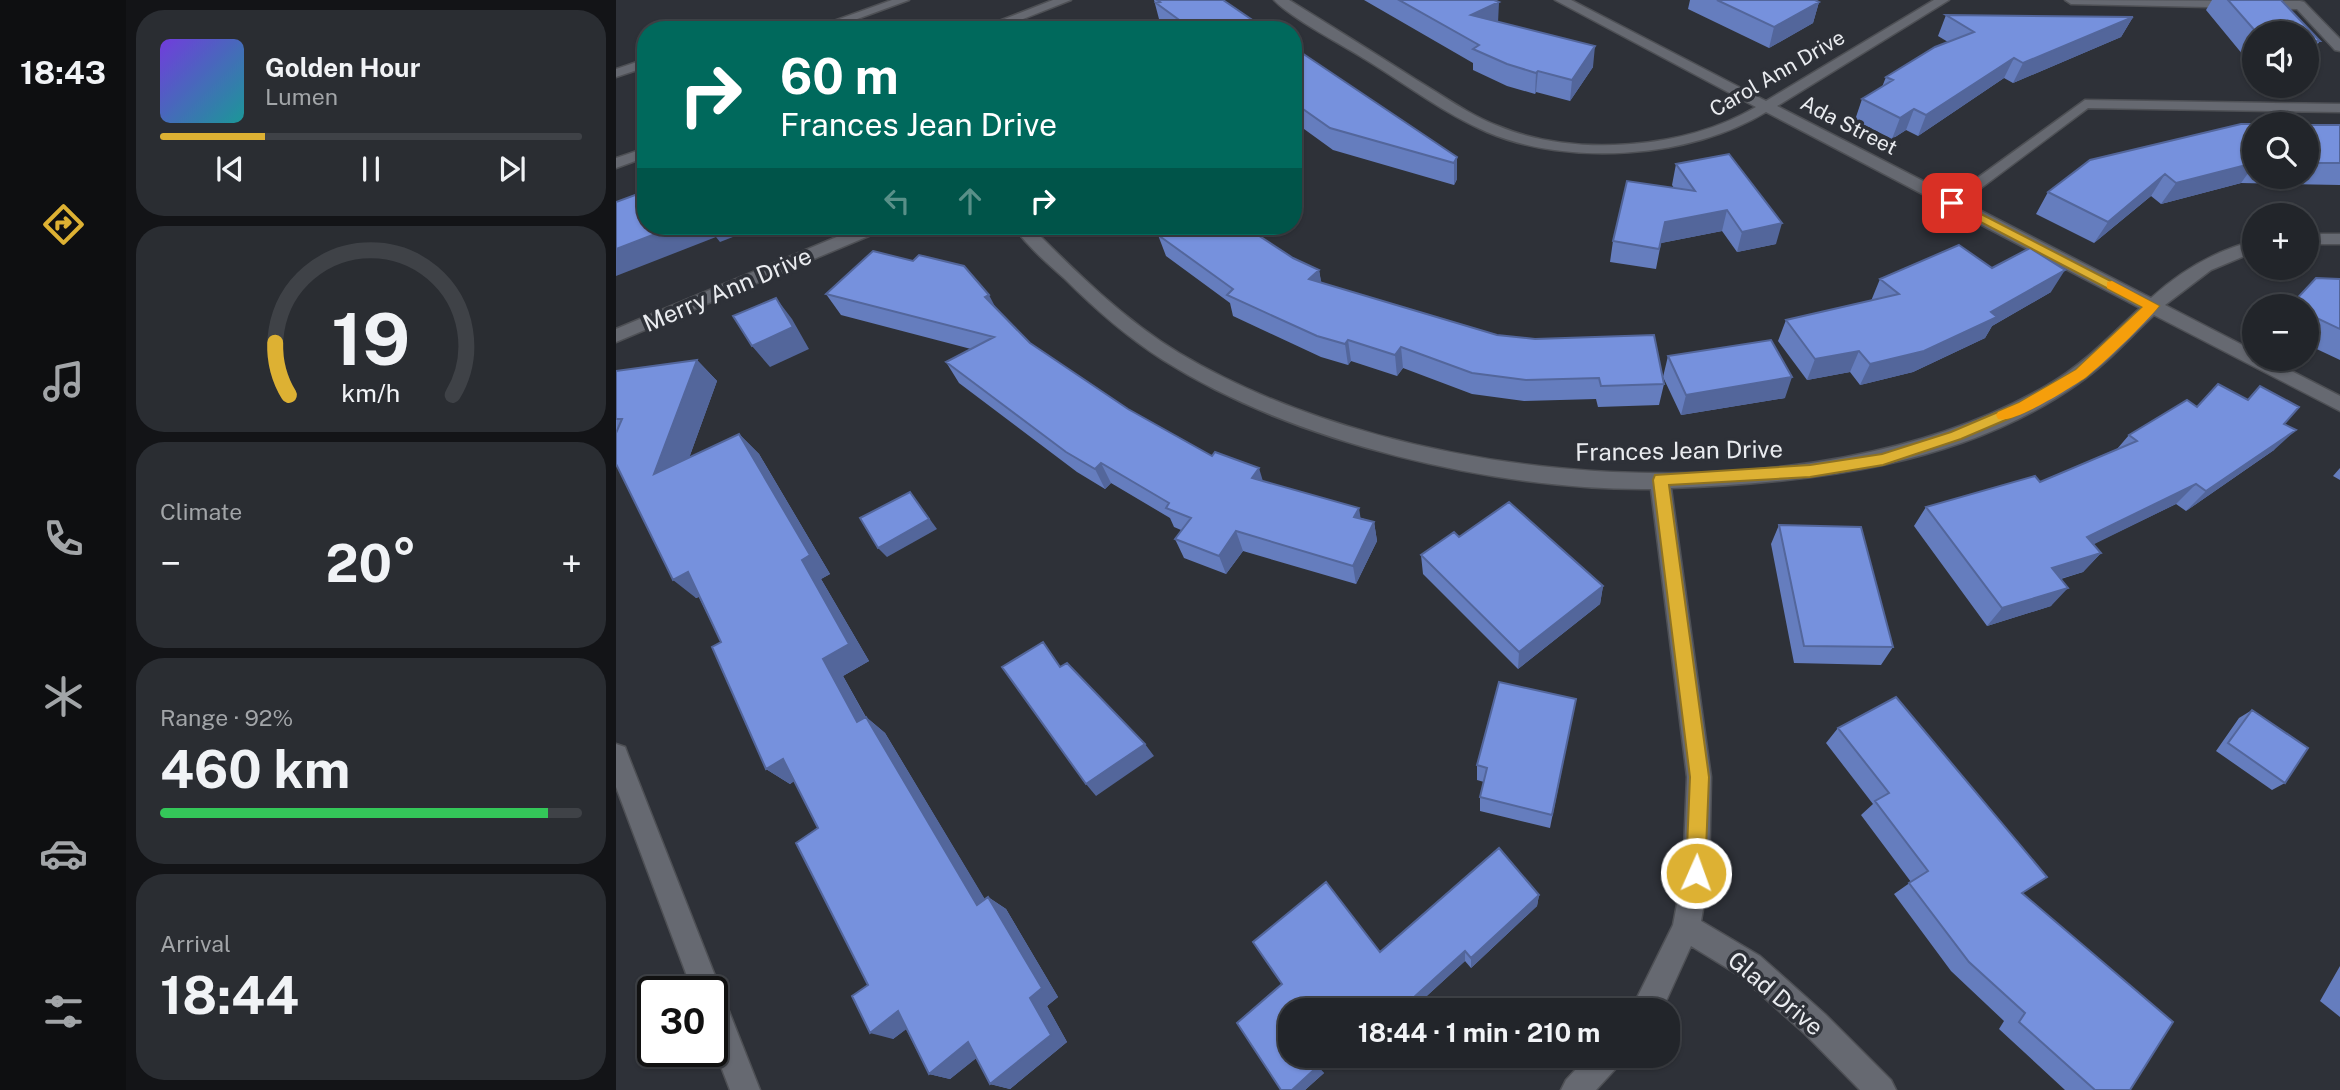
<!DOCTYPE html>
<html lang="en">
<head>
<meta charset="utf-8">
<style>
	:root { --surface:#22252a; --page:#2a2d32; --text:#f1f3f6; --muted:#a2a5a8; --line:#3f4247; --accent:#ddb133 }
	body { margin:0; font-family:"Public Sans",sans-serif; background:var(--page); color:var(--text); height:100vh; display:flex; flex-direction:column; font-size:26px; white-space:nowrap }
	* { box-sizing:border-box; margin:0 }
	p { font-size:23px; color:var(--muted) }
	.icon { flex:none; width:38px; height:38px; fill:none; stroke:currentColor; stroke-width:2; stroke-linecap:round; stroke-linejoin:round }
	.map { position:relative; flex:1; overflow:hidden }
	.sheet { display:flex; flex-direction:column; gap:10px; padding:10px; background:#131417; width:490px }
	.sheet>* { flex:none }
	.hud { position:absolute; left:21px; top:21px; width:665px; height:214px; border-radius:28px; box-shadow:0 2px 5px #0004,0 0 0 2px var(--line); background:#00695c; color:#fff; overflow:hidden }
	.controls { position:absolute; left:1626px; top:21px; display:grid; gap:14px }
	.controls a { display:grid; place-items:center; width:77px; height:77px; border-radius:50%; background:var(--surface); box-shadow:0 2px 5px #0004,0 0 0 2px var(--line); font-size:35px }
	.speed { position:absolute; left:21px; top:976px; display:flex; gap:14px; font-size:35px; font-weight:700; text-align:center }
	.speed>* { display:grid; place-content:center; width:91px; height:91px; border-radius:50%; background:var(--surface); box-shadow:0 2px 5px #0004,0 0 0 2px var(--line); line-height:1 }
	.speed .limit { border:4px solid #111; border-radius:10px; background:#fff; color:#111 }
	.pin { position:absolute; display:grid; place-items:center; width:60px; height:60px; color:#fff; margin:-30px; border-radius:14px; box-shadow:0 4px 10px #0006 }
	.me { position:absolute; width:77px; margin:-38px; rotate:2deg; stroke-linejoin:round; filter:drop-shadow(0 0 5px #0008) }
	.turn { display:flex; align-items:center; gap:24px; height:147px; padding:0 28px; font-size:32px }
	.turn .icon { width:91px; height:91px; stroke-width:2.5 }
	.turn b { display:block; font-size:49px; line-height:60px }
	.lanes { display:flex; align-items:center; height:66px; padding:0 28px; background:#0003; justify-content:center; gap:35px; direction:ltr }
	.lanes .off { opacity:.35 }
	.big { font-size:52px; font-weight:700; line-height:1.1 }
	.sheet .widget { flex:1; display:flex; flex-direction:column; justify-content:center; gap:10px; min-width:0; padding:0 24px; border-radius:28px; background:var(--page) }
	.sheet .dial { align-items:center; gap:0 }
	.dial svg { height:182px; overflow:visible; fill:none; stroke:var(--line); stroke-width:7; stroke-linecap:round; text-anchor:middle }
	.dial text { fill:var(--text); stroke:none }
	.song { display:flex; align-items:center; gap:21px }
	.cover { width:84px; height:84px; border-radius:10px; background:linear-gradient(135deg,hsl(260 70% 55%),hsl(180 70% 35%)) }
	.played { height:7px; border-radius:4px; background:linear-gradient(90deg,var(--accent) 25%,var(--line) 25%) }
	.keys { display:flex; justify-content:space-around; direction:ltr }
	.heat { display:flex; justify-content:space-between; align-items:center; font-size:38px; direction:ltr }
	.charge { height:10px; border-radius:5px; background:linear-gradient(90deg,#34c759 92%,var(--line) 0) }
	.trip { position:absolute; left:662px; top:998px; width:402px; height:70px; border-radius:28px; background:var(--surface); box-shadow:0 2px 5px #0004,0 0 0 2px var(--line); font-weight:700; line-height:70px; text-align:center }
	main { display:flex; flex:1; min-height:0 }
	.tabs { display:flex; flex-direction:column; width:126px; justify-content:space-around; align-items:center; background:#0e0f11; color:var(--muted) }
	.tabs .icon { width:49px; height:49px }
	.tabs .on { color:var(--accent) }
	.tabs b { font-size:32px; color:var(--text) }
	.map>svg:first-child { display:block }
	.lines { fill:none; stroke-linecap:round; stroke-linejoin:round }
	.lane-casing { stroke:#4e5055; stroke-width:3 }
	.street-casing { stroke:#4e5055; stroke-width:3 }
	.secondary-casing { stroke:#4e5055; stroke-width:3 }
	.lane { fill:#666971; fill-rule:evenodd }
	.street { fill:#666971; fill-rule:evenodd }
	.secondary { fill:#666971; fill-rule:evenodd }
	.wall { fill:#657dbe }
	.shaded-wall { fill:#53669b }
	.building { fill:#7691dd; stroke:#53669b; stroke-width:2 }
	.route { fill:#ddb133; stroke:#907321; stroke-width:2 }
	.slow { fill:#f59e0b }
	.labels { text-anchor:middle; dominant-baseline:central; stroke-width:7; stroke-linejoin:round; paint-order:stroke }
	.far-street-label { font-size:21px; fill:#e9ebef; stroke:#2e3138 }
	.street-label { font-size:24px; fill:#e9ebef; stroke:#2e3138 }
</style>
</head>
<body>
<main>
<nav class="tabs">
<b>18:43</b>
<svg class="icon on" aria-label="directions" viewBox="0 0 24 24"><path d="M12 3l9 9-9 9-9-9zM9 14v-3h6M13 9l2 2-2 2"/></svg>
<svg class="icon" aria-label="music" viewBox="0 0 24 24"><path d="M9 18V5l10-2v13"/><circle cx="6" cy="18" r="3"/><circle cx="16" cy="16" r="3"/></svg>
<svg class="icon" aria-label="phone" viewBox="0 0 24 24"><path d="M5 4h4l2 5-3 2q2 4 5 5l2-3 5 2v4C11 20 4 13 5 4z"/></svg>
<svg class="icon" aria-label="climate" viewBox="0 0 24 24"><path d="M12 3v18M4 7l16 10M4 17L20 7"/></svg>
<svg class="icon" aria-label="car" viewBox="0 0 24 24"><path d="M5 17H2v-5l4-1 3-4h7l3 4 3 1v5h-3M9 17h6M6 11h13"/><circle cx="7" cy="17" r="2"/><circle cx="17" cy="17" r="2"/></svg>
<svg class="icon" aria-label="filters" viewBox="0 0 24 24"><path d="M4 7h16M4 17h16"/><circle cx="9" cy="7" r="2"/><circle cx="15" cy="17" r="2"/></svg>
</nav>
<section class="sheet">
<div class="widget">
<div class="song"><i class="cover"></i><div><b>Golden Hour</b><p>Lumen</p></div></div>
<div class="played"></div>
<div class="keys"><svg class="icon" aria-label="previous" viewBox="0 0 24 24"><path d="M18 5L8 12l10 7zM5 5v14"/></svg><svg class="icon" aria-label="pause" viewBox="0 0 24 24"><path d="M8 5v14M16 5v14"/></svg><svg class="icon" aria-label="next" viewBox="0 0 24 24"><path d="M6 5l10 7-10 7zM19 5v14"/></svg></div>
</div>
<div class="widget dial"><svg viewBox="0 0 100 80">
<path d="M14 69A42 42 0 1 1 86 69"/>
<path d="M14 69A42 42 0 0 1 8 46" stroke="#ddb133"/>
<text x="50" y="56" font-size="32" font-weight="700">19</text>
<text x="50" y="72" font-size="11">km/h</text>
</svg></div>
<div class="widget"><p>Climate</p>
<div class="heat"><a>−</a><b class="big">20°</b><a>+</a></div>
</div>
<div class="widget"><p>Range · 92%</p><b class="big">460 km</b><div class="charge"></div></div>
<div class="widget"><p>Arrival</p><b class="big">18:44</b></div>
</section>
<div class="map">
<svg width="1724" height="1090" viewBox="0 0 1724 1090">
	<rect width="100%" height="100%" fill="#2e3138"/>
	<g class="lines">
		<defs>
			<path id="lane" d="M276,0H293L211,30H193Z
				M30,59V67L0,77V69Z
				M1469,100L1724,104V112L1472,108L1341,206H1331L1329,203L1331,200Z"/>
			<path id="street" d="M658,0H673C715,26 757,52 799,79C826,95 853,115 882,126C959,158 1069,149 1140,107L939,0H955L1150,101L1318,0H1333L1161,106L1535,298C1565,271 1598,251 1638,241V252L1595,270L1549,305L1638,351V359H1652L1724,396V411L1538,315C1513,338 1491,364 1463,383C1347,466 1194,483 1055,488L1095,777L1093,873L1085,921L1144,956L1209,1014L1275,1080L1280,1090H1244L1189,1034L1124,976L1075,946L1046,1010H1015L1057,925L1067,873L1071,777L1035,489C881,491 678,443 547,360C511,337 479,309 449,279C431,263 411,246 397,226H414C460,272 507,319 563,353C792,490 1195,522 1430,386C1466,366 1494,336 1524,308L1150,112C1075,158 953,167 871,132C829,114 791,85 752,61C727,45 676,19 658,0Z
				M1449,0L1684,1L1688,2L1724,39V51L1719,50L1681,9L1455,4Z
				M247,226H269L267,230L0,342V329Z
				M1690,234H1724V244H1690Z
				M0,744L9,747L12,755L144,1090H114L96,1043V992H77L0,787Z
				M973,1055H1007L1003,1065L980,1090H945L950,1080Z"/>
			<path id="secondary" d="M437,0H455L379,30H360Z
				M30,148V157L0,168V158Z"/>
		</defs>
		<use href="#lane" class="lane-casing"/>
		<use href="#street" class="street-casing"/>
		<use href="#secondary" class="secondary-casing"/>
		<use href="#lane" class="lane"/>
		<use href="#street" class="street"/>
		<use href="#secondary" class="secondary"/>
	</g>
	<path class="wall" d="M538,0H607L651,30H554L546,24L545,20L543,19Z
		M748,0H878L882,22L977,67L954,101L920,92L919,94L891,86L857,70V63Z
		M1074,0H1199L1203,2L1197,23L1153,48L1072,9Z
		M1596,0H1665L1704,41L1690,59V33H1638V61H1632L1590,10Z
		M1330,15L1517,17L1505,37L1397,83L1388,78L1302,136L1290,130L1276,139L1239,120L1246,99L1266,87L1270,77L1332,42L1322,36Z
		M677,47L841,157V179L838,185L717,150L677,121Z
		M1638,124V177H1690V125H1724V185L1625,183L1545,204L1535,196L1478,243L1420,214L1432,192Z
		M1060,164L1160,244L1121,252L1106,231L1045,243L1040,269L994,262L997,241L1058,188L1056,185Z
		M602,229L677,258L703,270L705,283L1048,384L1043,405L982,407L980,399L908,401L856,394L787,368L781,376L735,361L732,365L705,357L617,316L614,303L550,256L542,235Z
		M1376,268L1435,292L1376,326L1369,338L1297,372L1244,385L1234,372L1191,380L1162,341L1170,320L1255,301L1264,279Z
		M1700,278L1724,279V360L1690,344V306H1674Z
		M210,294L380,308L414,343L512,409L596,456L647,481L745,518L758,522L761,541L740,584L627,551L610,574L568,558L559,539L565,530L558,527L554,518L495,483L489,489L461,472L343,383L330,362L355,349L225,315Z
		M1052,356L1169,398L1065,415L1047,377Z
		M81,360L101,381L73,458L123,434L143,454L214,574L205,579L253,661L227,676L250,717L269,733L369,900L372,897L390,909L442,997L431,1006L451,1042L394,1089L374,1084L360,1058L334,1079L313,1074L290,1029L277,1039L252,985L202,828L178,781L174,784L150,769L105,642L83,597L80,598L0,464V371Z
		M1644,386L1668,424L1658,450L1570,511L1560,504L1477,544L1485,553L1467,572L1445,579L1435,606L1371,626L1298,526L1310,507L1424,482L1501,449L1513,435L1581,407L1631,400Z
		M1724,468V480L1717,476Z
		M1163,525L1277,647L1265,665L1178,663L1155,544Z
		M843,537L987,586L984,604L902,669L807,574L805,555Z
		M960,699L934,828L864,811V797L868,782L861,780V765Z
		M1636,710L1669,783L1656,790L1600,751L1623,718Z
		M1222,728L1406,893L1514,1090H1449L1383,1029L1388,1021L1335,971L1278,894L1295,882L1245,815L1257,804L1210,743Z
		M883,848L923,895L921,906L855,968L849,961L803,1003L808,1010H674V1055H722L705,1070L708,1073L689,1090H665L621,1023L666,984L637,942L710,882L764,952Z
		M1724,966V1017L1704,1001Z"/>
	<path class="shaded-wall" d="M883,2L882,23L855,15Z
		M1203,2L1197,23L1153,48L1158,27Z
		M1517,17L1505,37L1397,83L1407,63Z
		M979,46L977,67L954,101L956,80Z
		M1398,58L1388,78L1302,136L1310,115Z
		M922,71L920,92L919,94L920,73Z
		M1298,109L1290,130L1276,139L1284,118Z
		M841,157V179L838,185V163Z
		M1638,163V165L1625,183L1545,204L1560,183Z
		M1549,174L1535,196L1478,243L1492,222Z
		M1111,210L1106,231L1045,243L1040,269L1049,222Z
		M1166,223L1160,244L1121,252L1126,232Z
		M60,226H138L140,228L104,242L100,237L0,276V249Z
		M703,270L707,291L693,279Z
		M1449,270L1435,292L1376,326L1369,338L1297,372L1244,385L1254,364L1375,312Z
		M373,295L384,316L369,297Z
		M160,298L176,319L193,349L154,367L136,346Z
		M732,340L735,361L732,365L729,344Z
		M785,347L787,368L781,376L779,355Z
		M1243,351L1234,372L1191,380L1199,359Z
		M81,360L101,381L60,494L38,474Z
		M1176,377L1169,398L1065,415L1070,395Z
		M1680,430L1658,450L1570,511L1590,491Z
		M123,434L143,454L214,574L205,579L253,661L227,676L261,738L241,722L207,659L186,560Z
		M485,463L495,483L489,489L479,469Z
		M643,468L649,488L636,478Z
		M1580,484L1560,504L1454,556L1471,537Z
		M294,492L321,529L271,557L262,548Z
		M743,508L746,527L738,517Z
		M758,522L761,541L740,584L737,566Z
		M620,531L627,551L610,574L603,556Z
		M1485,553L1467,572L1419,586L1436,568Z
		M72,572L95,591L80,598L57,580Z
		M987,586L984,604L902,669L903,652Z
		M1452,588L1435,606L1371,626L1386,608Z
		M250,717L269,733L379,916L361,905Z
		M529,744L538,756L480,796L470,784Z
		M167,759L190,773L174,784L150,769Z
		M923,895L921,906L855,968V958Z
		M372,897L390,909L442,997L431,1006L451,1042L394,1089L374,1084L414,998Z
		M849,951V961L801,1005L798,997Z
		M282,1011L304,1019L277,1039L254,1033Z
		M352,1042L372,1049L334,1079L313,1074Z
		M709,1055H722L705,1070L708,1073L689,1090H676L699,1064Z"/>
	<path class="building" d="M541,0H607L651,30H577L540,3L544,2Z
		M783,0H878L883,2L855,15L979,46L956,80L922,71L920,73L891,64L857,49L863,45Z
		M1101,0H1199L1203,2L1158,27Z
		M1612,0H1665L1704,41H1690V33H1641Z
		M1330,15L1517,17L1407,63L1398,58L1310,115L1298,109L1284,118L1246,99L1277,80L1270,77L1319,47L1358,32Z
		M677,47L841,157L838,163L714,128L677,102Z
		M1625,124H1643H1638V163L1560,183L1549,174L1492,222L1432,192L1474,160Z
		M1690,125H1724V163H1690Z
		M1113,154L1166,223L1126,232L1111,210L1049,222L1043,249L997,241L1011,181L1079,191L1060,164Z
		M30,191V226H60L0,249V202Z
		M559,226H597L602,229L607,226H628L677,258L703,270L693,279L881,335L919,339L1038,335L1048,384L985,386L983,378L910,380L856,373L785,347L779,355L732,340L729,344L701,336L611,295L617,289L542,235Z
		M1343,245L1376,268L1414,248L1449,270L1375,312L1381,317L1308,351L1254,364L1243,351L1199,359L1170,320L1283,294L1264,279Z
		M257,251L297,261L303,255L348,266L373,295L369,297L414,343L512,409L596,456L599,452L643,468L636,478L743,508L738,517L758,522L737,566L620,531L603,556L559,539L575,518L550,508L553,503L485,463L479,469L450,452L330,362L378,337L210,294Z
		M1700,278L1724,279V329L1690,313V306H1677L1675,305Z
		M160,298L177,327L136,346L117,316Z
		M1155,340L1176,377L1070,395L1052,356Z
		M81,360L38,474L123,434L194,555L186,560L233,644L207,659L241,722L250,717L361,905L372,897L426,988L414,998L435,1035L374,1084L352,1042L313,1074L282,1011L254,1033L236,996L252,985L180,843L202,828L167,759L150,769L96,647L105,642L72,572L57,580L0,464V433L6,419H0V371Z
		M1602,384L1632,400L1644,386L1683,407L1668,424L1680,430L1590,491L1580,484L1471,537L1485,553L1436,568L1452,588L1386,608L1310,507L1419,476L1424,482L1521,441L1513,435L1571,400L1581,407Z
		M294,492L313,519L262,548L244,518Z
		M893,502L987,586L903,652L805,555L838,532L843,537Z
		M1163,525L1245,527L1277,647L1188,646Z
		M427,642L444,667L451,663L529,744L470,784L386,667Z
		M883,682L960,699L936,815L864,797L871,768L861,765Z
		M1280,697L1431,877L1406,893L1557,1022L1514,1090H1479L1403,1022L1409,1013L1353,962L1293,883L1312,871L1259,801L1273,793L1222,728Z
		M1636,710L1692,748L1669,783L1612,743Z
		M883,848L923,895L855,958L849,951L798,997L808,1010H674V1055H709L699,1064L701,1067L676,1090H665L621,1023L666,984L637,942L710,882L764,952Z"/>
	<path class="route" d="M1336,199L1543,306L1470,377L1413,410L1345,439L1267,465L1194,477L1053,485L1093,777L1089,873L1087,880L1080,882L1073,880L1070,873L1074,777L1037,480L1039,475L1194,465L1266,454L1335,432L1403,403L1460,370L1527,307L1332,205V200Z"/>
	<path class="slow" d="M1496,281L1543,306C1530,323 1486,365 1469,378C1454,388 1398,424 1382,419L1380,415L1382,412L1403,403L1460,370L1527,307L1491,288V282Z"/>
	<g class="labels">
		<g class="far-street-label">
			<text transform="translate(1161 73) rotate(-30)">Carol Ann Drive</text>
			<text transform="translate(1233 125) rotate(27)">Ada Street</text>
		</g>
		<g class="street-label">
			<text transform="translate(111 289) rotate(-23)">Merry Ann Drive</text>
			<text transform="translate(1063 450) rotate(-1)">Frances Jean Drive</text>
			<text transform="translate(1160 993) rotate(40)">Glad Drive</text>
		</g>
	</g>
</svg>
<div class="controls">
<a><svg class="icon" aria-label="sound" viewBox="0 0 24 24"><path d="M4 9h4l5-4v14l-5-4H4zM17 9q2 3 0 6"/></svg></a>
<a><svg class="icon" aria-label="search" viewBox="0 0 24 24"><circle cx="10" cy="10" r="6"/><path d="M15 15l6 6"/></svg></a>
<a>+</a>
<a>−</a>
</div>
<div class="speed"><div class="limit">30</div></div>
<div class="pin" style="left:1336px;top:203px;background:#d93025"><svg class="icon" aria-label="arrive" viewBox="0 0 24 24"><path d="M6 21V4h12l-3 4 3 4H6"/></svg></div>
<svg class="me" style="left:1080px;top:873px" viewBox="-20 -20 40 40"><circle r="17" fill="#ddb133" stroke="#fff" stroke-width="3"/><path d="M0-11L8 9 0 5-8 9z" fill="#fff"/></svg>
<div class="trip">18:44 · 1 min · 210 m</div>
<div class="hud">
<div class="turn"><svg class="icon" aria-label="right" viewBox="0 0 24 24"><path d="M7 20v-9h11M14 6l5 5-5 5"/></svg><div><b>60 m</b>Frances Jean Drive</div></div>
<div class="lanes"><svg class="icon off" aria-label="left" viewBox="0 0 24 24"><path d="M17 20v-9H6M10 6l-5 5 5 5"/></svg><svg class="icon off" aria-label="ahead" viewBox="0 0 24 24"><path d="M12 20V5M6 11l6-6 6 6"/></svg><svg class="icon" aria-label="right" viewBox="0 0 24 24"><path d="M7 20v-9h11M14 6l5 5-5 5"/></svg></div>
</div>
</div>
</main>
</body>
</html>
